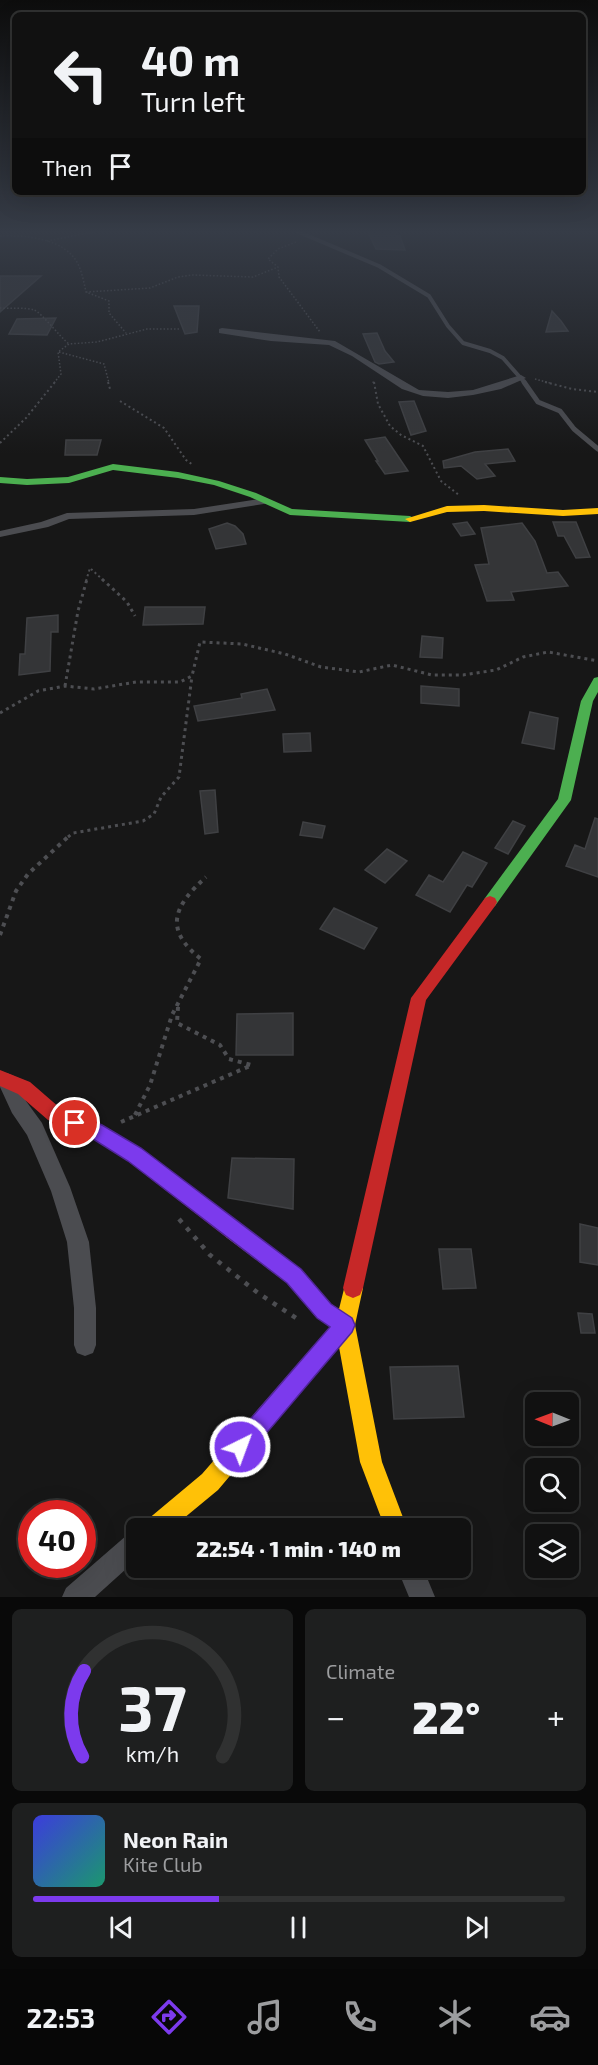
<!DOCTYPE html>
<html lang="en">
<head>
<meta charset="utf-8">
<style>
	:root { --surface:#111; --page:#1e1f1f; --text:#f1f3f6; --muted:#9c9d9f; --line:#303131; --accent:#7c3aed }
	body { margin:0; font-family:"Exo 2",sans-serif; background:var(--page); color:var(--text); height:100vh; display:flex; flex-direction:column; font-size:22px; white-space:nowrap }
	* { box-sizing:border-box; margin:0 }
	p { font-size:20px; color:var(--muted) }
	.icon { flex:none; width:33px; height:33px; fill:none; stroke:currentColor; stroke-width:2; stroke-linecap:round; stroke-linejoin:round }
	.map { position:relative; height:1597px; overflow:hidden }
	.details { display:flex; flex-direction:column; gap:12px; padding:12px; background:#090909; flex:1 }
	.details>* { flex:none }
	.hud { position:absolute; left:12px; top:12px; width:574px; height:183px; border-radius:9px; box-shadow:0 6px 24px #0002,0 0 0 2px var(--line); background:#111; color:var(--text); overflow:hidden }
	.needle { width:39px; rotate:271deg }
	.controls { position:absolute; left:525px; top:1392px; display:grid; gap:12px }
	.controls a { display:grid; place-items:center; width:54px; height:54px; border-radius:9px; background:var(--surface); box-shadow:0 6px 24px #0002,0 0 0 2px var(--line); font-size:30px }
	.speed { position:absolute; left:18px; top:1500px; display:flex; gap:12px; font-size:30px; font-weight:700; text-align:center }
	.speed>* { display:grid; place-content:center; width:78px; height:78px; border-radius:50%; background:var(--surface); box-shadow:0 6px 24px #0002,0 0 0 2px var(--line); line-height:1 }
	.speed .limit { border:9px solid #d22; background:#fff; color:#111 }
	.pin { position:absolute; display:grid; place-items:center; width:51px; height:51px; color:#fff; margin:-26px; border:3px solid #fff; border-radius:50%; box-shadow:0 2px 6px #0007 }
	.me { position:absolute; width:66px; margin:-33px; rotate:42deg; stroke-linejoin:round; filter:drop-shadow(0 0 4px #0008) }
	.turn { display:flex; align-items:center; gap:21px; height:126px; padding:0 30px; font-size:27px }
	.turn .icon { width:78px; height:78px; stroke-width:2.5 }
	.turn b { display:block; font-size:42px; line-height:51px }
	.then { display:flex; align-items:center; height:57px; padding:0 30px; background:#0003; gap:12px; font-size:22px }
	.big { font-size:45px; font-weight:800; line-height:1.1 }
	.details .card { flex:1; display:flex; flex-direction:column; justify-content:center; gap:9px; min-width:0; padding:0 21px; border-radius:9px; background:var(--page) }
	.details .dial { align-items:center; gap:0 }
	.dial svg { height:156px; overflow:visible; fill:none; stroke:var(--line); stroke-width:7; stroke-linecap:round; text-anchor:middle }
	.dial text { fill:var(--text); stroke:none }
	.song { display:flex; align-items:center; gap:18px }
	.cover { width:72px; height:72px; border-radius:9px; background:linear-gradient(135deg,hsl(240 70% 55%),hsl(160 70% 35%)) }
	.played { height:6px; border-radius:3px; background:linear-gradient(90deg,var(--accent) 35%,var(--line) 35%) }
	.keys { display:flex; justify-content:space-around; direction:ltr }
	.heat { display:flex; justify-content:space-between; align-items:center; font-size:33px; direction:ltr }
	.details .tiles { flex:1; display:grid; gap:12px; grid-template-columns:1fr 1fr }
	.card:last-child { grid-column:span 2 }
	.trip { position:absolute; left:126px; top:1518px; width:345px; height:60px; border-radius:9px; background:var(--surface); box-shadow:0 6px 24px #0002,0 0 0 2px var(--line); font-weight:800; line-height:60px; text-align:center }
	.tabs { display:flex; height:96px; justify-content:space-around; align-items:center; background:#070707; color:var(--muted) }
	.tabs .icon { width:42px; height:42px }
	.tabs .active { color:var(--accent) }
	.tabs b { font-size:27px; color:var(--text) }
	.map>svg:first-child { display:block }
	.building { fill:#343537; stroke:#3f4043; stroke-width:1.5 }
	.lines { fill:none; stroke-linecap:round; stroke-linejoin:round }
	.path-far4 { stroke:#4d4e52; stroke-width:1.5; stroke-dasharray:1.5 2; stroke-linecap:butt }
	.path-far3 { stroke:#4d4e52; stroke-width:2; stroke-dasharray:2 3; stroke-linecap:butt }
	.path-far2 { stroke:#4d4e52; stroke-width:3; stroke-dasharray:3 4; stroke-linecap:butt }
	.path-far1 { stroke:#4d4e52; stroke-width:4; stroke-dasharray:4 5; stroke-linecap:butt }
	.path { stroke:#4d4e52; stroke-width:4.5; stroke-dasharray:4.5 7; stroke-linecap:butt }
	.lane-far1 { stroke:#4b4c50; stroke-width:4 }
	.lane { stroke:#4b4c50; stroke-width:5 }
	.street { fill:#4b4c50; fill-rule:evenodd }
	.fast { fill:#4caf50; fill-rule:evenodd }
	.slow { fill:#ffc107; fill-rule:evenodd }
	.jam { fill:#c62828; fill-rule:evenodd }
	.route { fill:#7c3aed; stroke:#51269a; stroke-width:1.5 }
</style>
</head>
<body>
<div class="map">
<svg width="598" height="1597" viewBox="0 0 598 1597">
	<rect width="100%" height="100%" fill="#171717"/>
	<path class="building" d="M367,230H395L396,236H400L405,250L376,249Z
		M0,276H41L0,312Z
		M174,306H199L197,332L185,334Z
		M552,311L561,321L568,331L546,332Z
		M56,318L47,335L9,334L17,319Z
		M377,333L385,351L394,362L379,364L375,362L363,334Z
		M414,401L426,431L411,435L399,402Z
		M385,437L408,471L385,474L376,461H378L365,440Z
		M66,440H101L97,455H65Z
		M508,449L515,461L485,464L495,476L477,479L461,466L444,468L443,461L475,452Z
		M467,522L475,534L461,536L453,524Z
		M553,522H576L590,557L576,558L564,536H558Z
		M227,523L235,526L243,534L246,544L216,549L209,529Z
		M522,523L535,541L547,573L558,572L568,586L511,592L514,600L487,601L475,565L489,564L481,528Z
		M145,607H205L203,624L143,625Z
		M58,615V632H51L50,671L19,675L20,654H25L27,618Z
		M422,636L443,638L442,658L420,657Z
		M421,686L459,689V706L421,703Z
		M267,689L275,710L198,721L194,706L242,698L241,694Z
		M530,712L558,718L554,749L522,743Z
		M310,733L311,751L284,752L283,734Z
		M215,790L218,832L205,834L200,791Z
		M595,818L598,819V877L566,866L575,845L585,849Z
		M513,821L525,826L508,854L495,848Z
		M303,822L325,826L322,838L300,835Z
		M387,849L407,861L385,883L365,870Z
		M463,852L487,863L472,887L467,885L450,912L416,895L429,875L443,882Z
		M334,908L377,928L364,949L320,929Z
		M293,1013V1055H236L237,1014Z
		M232,1158L294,1159L293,1209L228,1198Z
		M580,1224L598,1228V1265L580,1262Z
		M439,1249H471L476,1288L443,1289Z
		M578,1313L592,1314L595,1333H581Z
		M458,1366L464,1417L394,1419L390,1367Z"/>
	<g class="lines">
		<path class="path-far4" d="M0,236C25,235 65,238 78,264C82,272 84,283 86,292L109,301V313L126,333
			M47,241L104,230
			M296,242L278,249L268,259L278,267L279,277L320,332
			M86,292L150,288L178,277L192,275L253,277L278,267
			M0,308C10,309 25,307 34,310C41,312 60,337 69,344
			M59,352L104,364L109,383
			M535,379L550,383
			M54,383L61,374L58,352L69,344L97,342L147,329H179
			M373,383L374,380"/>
		<path class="path-far3" d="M108,382L110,389
			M374,382L378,404L390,426L401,435L423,446L441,481L459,495
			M545,382L572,389L598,392
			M120,401L164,428L186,460L193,465
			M0,443L26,418L55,382
			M86,581L90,568L104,581"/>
		<path class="path-far2" d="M102,579L127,602L135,616
			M65,686L78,611L87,579
			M0,713L38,691L65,686L94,689L136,682H180L192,676L200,642L242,644L285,654L321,667L359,672L392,665L432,675H463L496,670L523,657L548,652L598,661
			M68,837L73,833L143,821L154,814L161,797L179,777L192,676"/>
		<path class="path-far1" d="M0,935L16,891L28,874L70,835
			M178,1007L177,1023L220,1045L229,1059L251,1065
			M135,1115L150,1085L172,1015L201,959C163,929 174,906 206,877
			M121,1122L252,1065"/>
		<path class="path" d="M179,1219L210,1255L258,1293L299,1320"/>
		<path class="lane-far1" d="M294,230L379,266L429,296L448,326L463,343L490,351L503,358L525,383"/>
		<path class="lane" d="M524,382L538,402L560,411L574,429L598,449"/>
		<path class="street" d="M222,328L335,341L419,390L448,392L473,390L521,375L526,378L501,389L473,395L448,398L423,396L402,389L352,356L329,345L271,341L219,333V329Z
			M266,498L271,501L270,503L194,515L69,519L48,527L0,537V531L41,522L67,513L194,509Z
			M7,1073L14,1076L26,1101L42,1123L70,1187L89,1242L96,1308V1345L93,1353L85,1356L77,1353L74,1345V1308L67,1242L51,1191L27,1135L12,1113L0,1087V1076Z
			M136,1531V1560L95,1597H62L66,1588L127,1535Z
			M397,1568H423L435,1597H409Z"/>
		<path class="fast" d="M113,464L178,472L219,481L256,493L292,509L410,516L415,519L410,522L290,515L250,497L214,485L178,478L113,470L69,483L27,485L0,483V477L27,479L68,477Z
			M598,677V692L593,701L571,800L495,906L490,908L485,906L483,902L485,898L558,799L581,701L594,678Z"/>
		<path class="slow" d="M484,505L563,510L598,508V514L563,516L484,511L447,512L410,522L405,519L447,506Z
			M233,1221L301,1269L331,1304L339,1309L346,1281L353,1278L360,1281L363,1288L355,1325L382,1462L407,1528H385L360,1462L339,1347L218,1490L172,1528H144L147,1520L202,1474L330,1327L317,1318L287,1283L226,1237L224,1230L226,1223Z"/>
		<path class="jam" d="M490,896L495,898L497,902L495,906L426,1000L363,1288L360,1295L353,1298L346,1295L343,1288L411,998L485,898Z
			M0,1070L30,1082L60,1108L102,1125L140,1149L240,1223L242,1230L240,1237L233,1239L226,1237L128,1161L90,1137L48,1120L18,1094L0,1086Z"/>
	</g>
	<linearGradient id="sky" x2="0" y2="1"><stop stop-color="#0d0d0d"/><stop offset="0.51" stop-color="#363c47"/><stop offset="1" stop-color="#363c47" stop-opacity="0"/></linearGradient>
	<rect width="598" height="454" fill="url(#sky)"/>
	<path class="route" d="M75,1114L102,1125L141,1148L301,1269L331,1304L352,1318L355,1325L352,1332L248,1455L240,1458L233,1455L230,1447L233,1439L330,1327L317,1318L287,1283L128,1161L90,1137L69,1129L66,1123L69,1117Z"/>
</svg>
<div class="controls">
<a><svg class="needle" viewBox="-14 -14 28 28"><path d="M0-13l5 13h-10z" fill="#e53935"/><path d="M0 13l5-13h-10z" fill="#9c9d9f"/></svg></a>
<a><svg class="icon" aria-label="search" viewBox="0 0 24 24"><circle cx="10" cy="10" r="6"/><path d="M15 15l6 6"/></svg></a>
<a><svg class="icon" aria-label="layers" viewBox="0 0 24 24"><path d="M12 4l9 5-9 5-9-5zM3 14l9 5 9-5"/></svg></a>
</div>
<div class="speed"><div class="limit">40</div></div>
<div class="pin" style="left:75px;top:1123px;background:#d93025"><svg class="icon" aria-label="arrive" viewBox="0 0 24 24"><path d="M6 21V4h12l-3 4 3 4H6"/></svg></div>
<svg class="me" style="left:240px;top:1447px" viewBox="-20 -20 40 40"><circle r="17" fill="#7c3aed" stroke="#fff" stroke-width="3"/><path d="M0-11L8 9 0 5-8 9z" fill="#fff"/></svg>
<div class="trip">22:54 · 1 min · 140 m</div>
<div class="hud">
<div class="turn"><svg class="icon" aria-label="left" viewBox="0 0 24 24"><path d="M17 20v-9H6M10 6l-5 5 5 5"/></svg><div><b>40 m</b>Turn left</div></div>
<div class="then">Then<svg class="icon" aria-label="arrive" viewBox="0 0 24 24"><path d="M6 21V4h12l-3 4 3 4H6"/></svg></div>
</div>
</div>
<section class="details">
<div class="tiles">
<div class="card dial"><svg viewBox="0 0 100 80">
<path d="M14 69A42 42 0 1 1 86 69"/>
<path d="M14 69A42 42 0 0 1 15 25" stroke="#7c3aed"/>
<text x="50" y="56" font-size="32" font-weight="700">37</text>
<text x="50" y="72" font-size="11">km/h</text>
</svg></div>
<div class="card"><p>Climate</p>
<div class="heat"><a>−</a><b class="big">22°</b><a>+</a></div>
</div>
<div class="card">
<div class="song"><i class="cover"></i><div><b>Neon Rain</b><p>Kite Club</p></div></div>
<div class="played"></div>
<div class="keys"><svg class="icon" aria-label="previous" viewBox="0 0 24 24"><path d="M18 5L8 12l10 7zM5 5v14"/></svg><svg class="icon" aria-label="pause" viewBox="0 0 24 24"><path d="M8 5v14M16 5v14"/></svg><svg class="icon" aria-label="next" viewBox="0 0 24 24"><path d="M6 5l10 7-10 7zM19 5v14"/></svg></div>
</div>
</div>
</section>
<nav class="tabs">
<b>22:53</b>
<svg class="icon active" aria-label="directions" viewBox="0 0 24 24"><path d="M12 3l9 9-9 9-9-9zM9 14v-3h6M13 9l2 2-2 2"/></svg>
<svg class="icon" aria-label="music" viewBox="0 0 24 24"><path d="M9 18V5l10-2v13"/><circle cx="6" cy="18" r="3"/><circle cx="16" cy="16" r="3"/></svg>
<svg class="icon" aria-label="phone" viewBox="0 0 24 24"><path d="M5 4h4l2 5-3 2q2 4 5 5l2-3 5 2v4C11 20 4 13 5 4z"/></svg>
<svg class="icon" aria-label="climate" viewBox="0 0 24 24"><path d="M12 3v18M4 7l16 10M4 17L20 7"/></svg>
<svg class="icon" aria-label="car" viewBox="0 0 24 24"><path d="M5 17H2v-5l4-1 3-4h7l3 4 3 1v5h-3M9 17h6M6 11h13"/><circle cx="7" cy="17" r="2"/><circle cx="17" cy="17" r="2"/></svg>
</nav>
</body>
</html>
